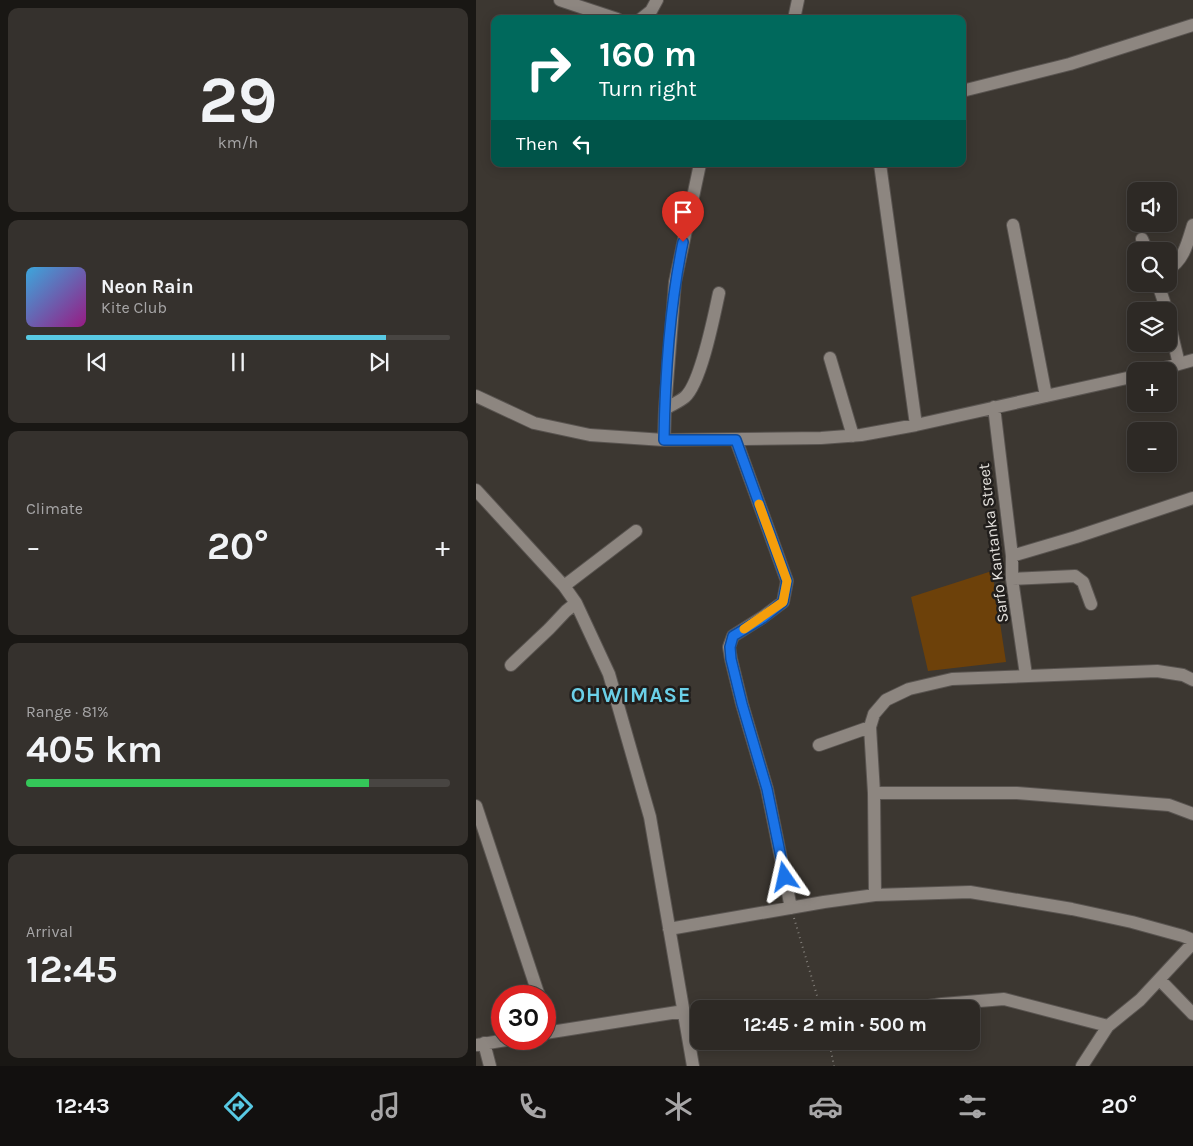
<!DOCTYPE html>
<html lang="en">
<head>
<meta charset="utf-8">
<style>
	:root { --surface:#2d2925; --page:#35312d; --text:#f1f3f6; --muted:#a7a6a7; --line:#484542; --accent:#58c9e3 }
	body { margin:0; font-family:Karla,sans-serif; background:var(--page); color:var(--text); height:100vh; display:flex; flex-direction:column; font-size:19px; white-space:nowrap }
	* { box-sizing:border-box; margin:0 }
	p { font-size:16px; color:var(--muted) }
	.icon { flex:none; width:28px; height:28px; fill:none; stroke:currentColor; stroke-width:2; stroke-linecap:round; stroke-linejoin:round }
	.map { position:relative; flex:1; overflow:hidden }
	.side { display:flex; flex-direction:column; gap:8px; padding:8px; background:#191714; width:476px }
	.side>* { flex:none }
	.hud { position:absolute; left:15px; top:15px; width:475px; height:152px; border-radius:10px; box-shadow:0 2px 12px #0003,0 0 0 1px var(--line); background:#00695c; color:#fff; overflow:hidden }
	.buttons { position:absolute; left:651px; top:182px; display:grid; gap:10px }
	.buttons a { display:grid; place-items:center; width:50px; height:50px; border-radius:10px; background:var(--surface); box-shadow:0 2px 12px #0003,0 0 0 1px var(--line); font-size:25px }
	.speed { position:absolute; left:15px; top:985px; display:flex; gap:10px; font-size:25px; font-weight:700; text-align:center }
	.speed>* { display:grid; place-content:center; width:65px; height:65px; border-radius:50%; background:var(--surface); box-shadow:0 2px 12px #0003,0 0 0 1px var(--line); line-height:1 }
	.speed .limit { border:8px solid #d22; background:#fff; color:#111 }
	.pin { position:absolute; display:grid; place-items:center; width:42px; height:42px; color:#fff; margin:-51px -21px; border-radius:50% 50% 50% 0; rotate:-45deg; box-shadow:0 0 5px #0007 }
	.pin .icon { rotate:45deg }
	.me { position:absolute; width:55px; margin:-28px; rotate:349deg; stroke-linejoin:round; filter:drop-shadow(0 0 4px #0008) }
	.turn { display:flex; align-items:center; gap:18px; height:105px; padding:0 25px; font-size:22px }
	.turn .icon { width:65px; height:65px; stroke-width:2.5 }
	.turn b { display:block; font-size:35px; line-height:42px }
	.then { display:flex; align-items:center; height:48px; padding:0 25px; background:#0003; gap:10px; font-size:19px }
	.big { font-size:38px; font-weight:700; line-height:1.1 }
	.side .tile { flex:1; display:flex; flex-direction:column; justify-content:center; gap:8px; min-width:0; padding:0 18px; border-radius:10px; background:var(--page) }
	.side .dial { align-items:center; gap:0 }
	.dial b { font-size:65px; line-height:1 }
	.song { display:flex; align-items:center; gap:15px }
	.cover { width:60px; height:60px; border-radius:8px; background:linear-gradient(135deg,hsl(200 70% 55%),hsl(310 70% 35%)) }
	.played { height:5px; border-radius:2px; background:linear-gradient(90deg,var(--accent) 85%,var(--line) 85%) }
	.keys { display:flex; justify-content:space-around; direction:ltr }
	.heat { display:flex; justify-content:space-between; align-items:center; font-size:28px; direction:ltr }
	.charge { height:8px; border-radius:4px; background:linear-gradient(90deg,#34c759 81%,var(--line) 0) }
	.trip { position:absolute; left:214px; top:1000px; width:290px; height:50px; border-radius:10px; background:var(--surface); box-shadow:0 2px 12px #0003,0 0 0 1px var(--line); font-weight:700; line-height:50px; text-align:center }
	.menu { display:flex; height:80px; justify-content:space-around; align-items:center; background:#12100f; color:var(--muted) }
	.menu .icon { width:35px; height:35px }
	.menu .current { color:var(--accent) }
	.menu b { font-size:22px; color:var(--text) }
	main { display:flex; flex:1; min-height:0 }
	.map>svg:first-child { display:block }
	.green { fill:#6d410a }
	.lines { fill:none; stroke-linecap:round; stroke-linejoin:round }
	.minor-casing { stroke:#595450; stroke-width:14 }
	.path { stroke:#827e79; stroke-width:2; stroke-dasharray:1 4; stroke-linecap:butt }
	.minor { stroke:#8d8680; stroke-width:12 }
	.route-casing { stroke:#114b97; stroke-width:12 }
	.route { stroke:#1a73e8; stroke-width:9 }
	.slow { stroke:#f59e0b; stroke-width:9 }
	.labels { text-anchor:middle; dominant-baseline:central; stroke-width:5; stroke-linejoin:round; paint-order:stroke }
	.street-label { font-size:16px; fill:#e3e0dc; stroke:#211e1c }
	.district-label { font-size:21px; font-weight:bold; letter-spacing:1px; fill:#6bd0e8; stroke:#211e1c }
</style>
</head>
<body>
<main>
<section class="side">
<div class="tile dial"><b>29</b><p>km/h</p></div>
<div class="tile">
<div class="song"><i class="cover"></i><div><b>Neon Rain</b><p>Kite Club</p></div></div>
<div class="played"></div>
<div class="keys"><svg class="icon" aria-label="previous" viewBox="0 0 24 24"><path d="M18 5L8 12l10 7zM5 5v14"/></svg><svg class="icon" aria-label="pause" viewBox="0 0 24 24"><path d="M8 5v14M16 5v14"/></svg><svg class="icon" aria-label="next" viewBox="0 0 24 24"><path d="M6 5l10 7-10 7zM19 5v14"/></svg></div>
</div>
<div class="tile"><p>Climate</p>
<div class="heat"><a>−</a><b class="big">20°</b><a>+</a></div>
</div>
<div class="tile"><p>Range · 81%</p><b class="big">405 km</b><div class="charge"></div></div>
<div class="tile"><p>Arrival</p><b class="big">12:45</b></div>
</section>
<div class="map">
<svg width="717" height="1066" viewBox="0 0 717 1066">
	<rect width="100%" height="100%" fill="#3c3731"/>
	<path class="green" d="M516,571L530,662L452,671L435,597Z"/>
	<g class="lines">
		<defs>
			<path id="minor" d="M84,0L141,19
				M165,19L175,11L181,0
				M318,19L322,0
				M486,91L594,64L717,25
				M404,164L440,425
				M537,225L570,396
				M666,239L671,251
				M692,269C708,261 712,241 717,225
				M682,284L691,311
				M692,318L703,364
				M354,358L377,436
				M678,371L717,360
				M0,396L58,423L114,435L188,440L345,438L385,435L440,425L660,376
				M518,407L536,556V579L550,675
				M189,409C195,405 203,402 209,397C225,383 238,316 243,293
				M188,440L189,409L199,282L224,164
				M260,440L311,581L307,602L287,617L257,636L253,647L255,659L266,704L291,789L315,908
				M0,490L88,586L100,603L133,674L174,817L217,1066
				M536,556L600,537L717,498
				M536,579L599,576L607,582L615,604
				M88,586L160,531
				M35,665L73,629L90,611L100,603
				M343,745L394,727
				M398,793H541L693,805L717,814
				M0,806L63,996
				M399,895L398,793L394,727L398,714L410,700L433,689L476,679L681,671L707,675L717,680
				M193,929L348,902L399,895L494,892L596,909L656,922L707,936L717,940
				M684,980L717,1014
				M433,1009L466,1004L528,999L632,1026L664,1000L717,943
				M69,1015L74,1032
				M69,1033L208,1011
				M8,1043L14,1066
				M0,1045L36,1039
				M606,1066L632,1026"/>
		</defs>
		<use href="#minor" class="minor-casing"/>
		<path class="path" d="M318,918L345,1009
			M353,1041L358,1066"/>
		<use href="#minor" class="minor"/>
	</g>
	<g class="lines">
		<defs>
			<path id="route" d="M207,242C194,304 189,376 188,440H260L311,581L307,602L287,618L257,636L254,647L255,659L266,704L291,789L309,877"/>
		</defs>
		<use href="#route" class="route-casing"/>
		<use href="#route" class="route"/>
		<path class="slow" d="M268,629L307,602L311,581L283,504"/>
	</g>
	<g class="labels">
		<g class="street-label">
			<text transform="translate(517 543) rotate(-97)">Sarfo Kantanka Street</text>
		</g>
		<g class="district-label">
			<text x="155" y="695">OHWIMASE</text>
		</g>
	</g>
</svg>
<div class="buttons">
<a><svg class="icon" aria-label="sound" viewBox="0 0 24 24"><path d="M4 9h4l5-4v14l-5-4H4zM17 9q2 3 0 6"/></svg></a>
<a><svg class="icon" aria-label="search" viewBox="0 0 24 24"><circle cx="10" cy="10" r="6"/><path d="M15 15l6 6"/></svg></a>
<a><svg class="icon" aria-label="layers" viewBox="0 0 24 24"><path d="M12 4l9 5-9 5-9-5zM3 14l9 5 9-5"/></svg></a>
<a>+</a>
<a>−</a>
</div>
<div class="speed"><div class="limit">30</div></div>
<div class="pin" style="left:207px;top:242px;background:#d93025"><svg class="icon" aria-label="arrive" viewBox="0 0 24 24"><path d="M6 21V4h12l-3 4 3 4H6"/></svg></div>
<svg class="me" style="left:309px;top:877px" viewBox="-20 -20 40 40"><path d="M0-17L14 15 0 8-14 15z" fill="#1a73e8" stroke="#fff" stroke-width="4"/></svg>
<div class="trip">12:45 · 2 min · 500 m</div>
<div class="hud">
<div class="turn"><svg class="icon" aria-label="right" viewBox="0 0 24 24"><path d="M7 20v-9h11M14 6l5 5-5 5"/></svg><div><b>160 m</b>Turn right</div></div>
<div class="then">Then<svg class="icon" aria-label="left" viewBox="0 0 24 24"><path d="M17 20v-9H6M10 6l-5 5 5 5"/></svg></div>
</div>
</div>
</main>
<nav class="menu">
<b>12:43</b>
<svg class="icon current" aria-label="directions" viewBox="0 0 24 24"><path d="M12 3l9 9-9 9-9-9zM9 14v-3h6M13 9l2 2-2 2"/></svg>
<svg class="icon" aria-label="music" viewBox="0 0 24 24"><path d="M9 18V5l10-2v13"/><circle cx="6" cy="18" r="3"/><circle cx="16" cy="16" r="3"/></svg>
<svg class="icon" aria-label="phone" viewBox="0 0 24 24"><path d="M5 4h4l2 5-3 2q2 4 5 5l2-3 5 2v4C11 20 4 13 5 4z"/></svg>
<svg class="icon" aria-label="climate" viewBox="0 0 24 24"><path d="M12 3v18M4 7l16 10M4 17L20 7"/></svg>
<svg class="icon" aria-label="car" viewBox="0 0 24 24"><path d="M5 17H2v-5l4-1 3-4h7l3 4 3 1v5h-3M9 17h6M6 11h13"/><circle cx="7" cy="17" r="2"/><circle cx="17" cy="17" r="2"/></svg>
<svg class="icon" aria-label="filters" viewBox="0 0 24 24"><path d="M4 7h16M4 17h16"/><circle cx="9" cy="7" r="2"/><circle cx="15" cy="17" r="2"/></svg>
<b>20°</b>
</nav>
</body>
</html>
